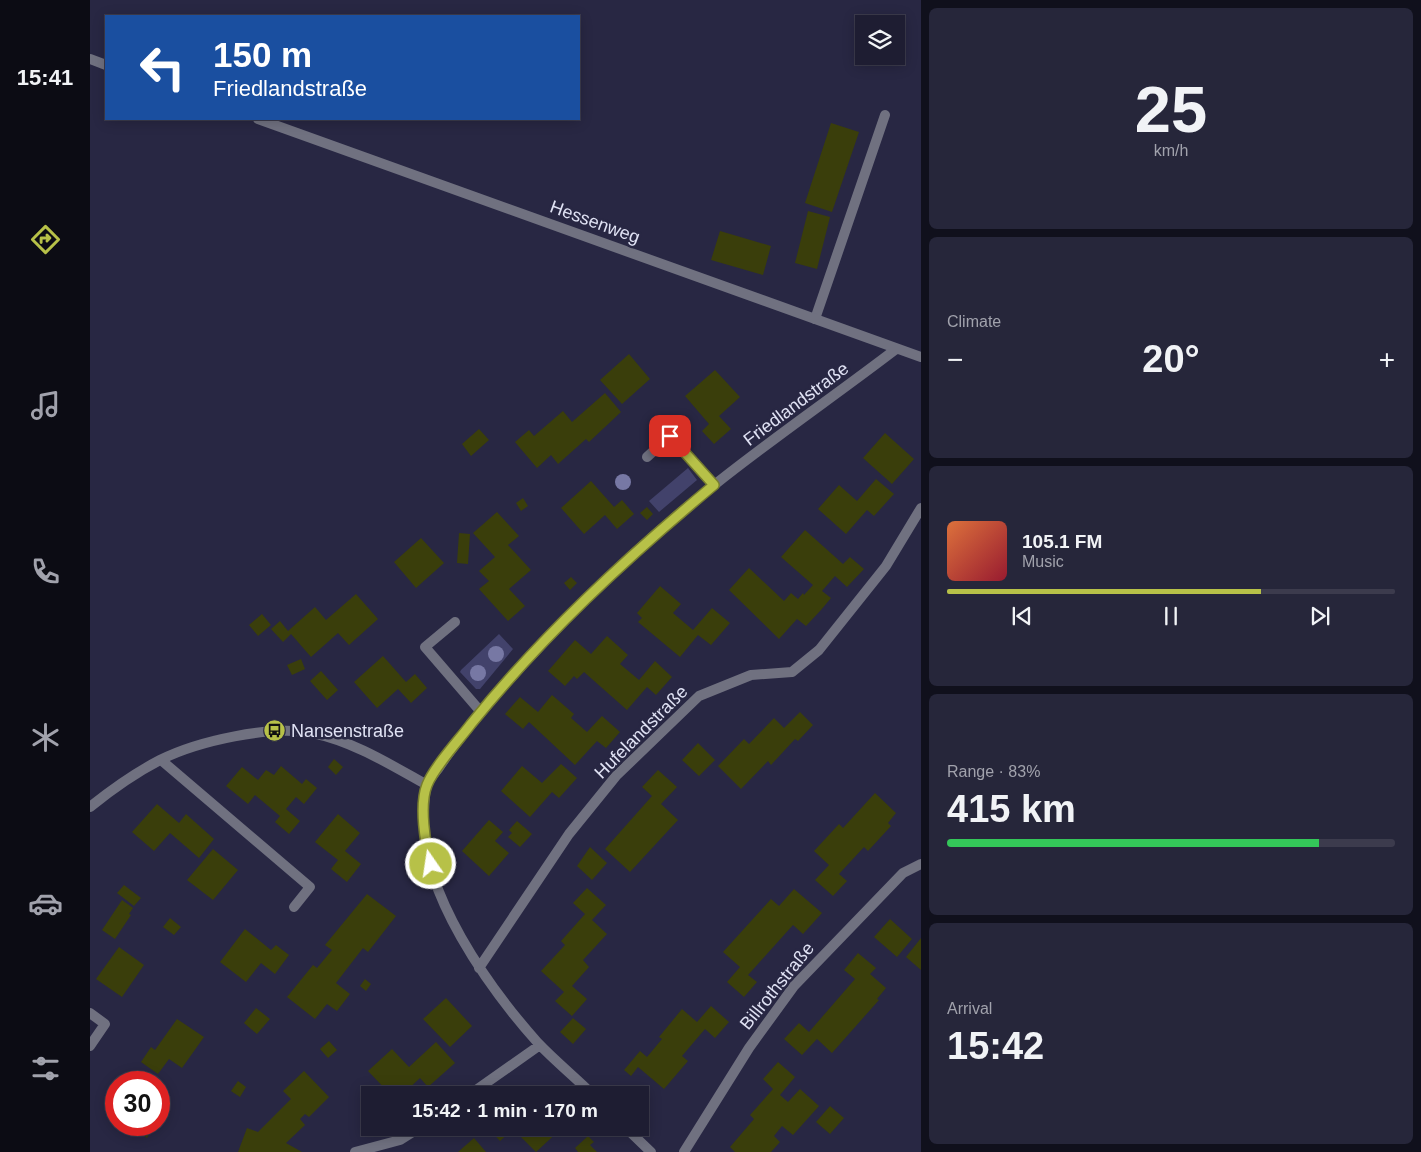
<!DOCTYPE html>
<html lang="en">
<head>
<meta charset="utf-8">
<style>
	:root { --surface:#1e1d32; --page:#26263a; --text:#f1f3f6; --muted:#a1a2ac; --line:#3c3b4d; --accent:#b7c148 }
	body { margin:0; font-family:Helvetica,sans-serif; background:var(--page); color:var(--text); height:100vh; display:flex; flex-direction:column; font-size:19px; white-space:nowrap }
	* { box-sizing:border-box; margin:0 }
	p { font-size:16px; color:var(--muted) }
	.icon { flex:none; width:28px; height:28px; fill:none; stroke:currentColor; stroke-width:2; stroke-linecap:round; stroke-linejoin:round }
	.map { position:relative; flex:1; overflow:hidden }
	.drawer { display:flex; flex-direction:column; gap:8px; padding:8px; background:#10101c; width:500px }
	.drawer>* { flex:none }
	.top-card { position:absolute; left:15px; top:15px; width:475px; height:105px; border-radius:0px; box-shadow:0 2px 12px #0003,0 0 0 1px var(--line); background:#1a4fa0; color:#fff; overflow:hidden }
	.controls { position:absolute; left:765px; top:15px; display:grid; gap:10px }
	.controls a { display:grid; place-items:center; width:50px; height:50px; border-radius:0px; background:var(--surface); box-shadow:0 2px 12px #0003,0 0 0 1px var(--line); font-size:25px }
	.speed { position:absolute; left:15px; top:1071px; display:flex; gap:10px; font-size:25px; font-weight:700; text-align:center }
	.speed>* { display:grid; place-content:center; width:65px; height:65px; border-radius:50%; background:var(--surface); box-shadow:0 2px 12px #0003,0 0 0 1px var(--line); line-height:1 }
	.speed .limit { border:8px solid #d22; background:#fff; color:#111 }
	.pin { position:absolute; display:grid; place-items:center; width:42px; height:42px; color:#fff; margin:-21px; border-radius:10px; box-shadow:0 2px 8px #0006 }
	.me { position:absolute; width:55px; margin:-28px; rotate:347deg; stroke-linejoin:round; filter:drop-shadow(0 0 4px #0008) }
	.turn { display:flex; align-items:center; gap:18px; height:105px; padding:0 25px; font-size:22px }
	.turn .icon { width:65px; height:65px; stroke-width:2.5 }
	.turn b { display:block; font-size:35px; line-height:42px }
	.big { font-size:38px; font-weight:600; line-height:1.1 }
	.drawer .tile { flex:1; display:flex; flex-direction:column; justify-content:center; gap:8px; min-width:0; padding:0 18px; border-radius:8px; background:var(--page) }
	.drawer .dial { align-items:center; gap:0 }
	.dial b { font-size:65px; line-height:1 }
	.song { display:flex; align-items:center; gap:15px }
	.cover { width:60px; height:60px; border-radius:8px; background:linear-gradient(135deg,hsl(20 70% 55%),hsl(350 70% 35%)) }
	.played { height:5px; border-radius:2px; background:linear-gradient(90deg,var(--accent) 70%,var(--line) 70%) }
	.keys { display:flex; justify-content:space-around; direction:ltr }
	.heat { display:flex; justify-content:space-between; align-items:center; font-size:28px; direction:ltr }
	.charge { height:8px; border-radius:4px; background:linear-gradient(90deg,#34c759 83%,var(--line) 0) }
	.trip { position:absolute; left:271px; top:1086px; width:288px; height:50px; border-radius:0px; background:var(--surface); box-shadow:0 2px 12px #0003,0 0 0 1px var(--line); font-weight:600; line-height:50px; text-align:center }
	main { display:flex; flex:1; min-height:0 }
	.dock { display:flex; flex-direction:column; width:90px; justify-content:space-around; align-items:center; background:#0c0c14; color:var(--muted) }
	.dock .icon { width:35px; height:35px }
	.dock .on { color:var(--accent) }
	.dock b { font-size:22px; color:var(--text) }
	.map>svg:first-child { display:block }
	.green { fill:#42426b }
	.building { fill:#3a3e0b }
	.lines { fill:none; stroke-linecap:round; stroke-linejoin:round }
	.lane { stroke:#707180; stroke-width:10 }
	.street { stroke:#707180; stroke-width:10 }
	.tree { fill:#7778a4 }
	.route-casing { stroke:#777d2f; stroke-width:12 }
	.route { stroke:#b7c148; stroke-width:9 }
	.labels { text-anchor:middle; dominant-baseline:central; stroke-width:5; stroke-linejoin:round; paint-order:stroke }
	.street-label { font-size:18px; fill:#e0e2f4; stroke:#282743 }
	.poi-label { font-size:18px; fill:#e0e2f4; stroke:#282743; text-anchor:start }
</style>
</head>
<body>
<main>
<nav class="dock">
<b>15:41</b>
<svg class="icon on" aria-label="directions" viewBox="0 0 24 24"><path d="M12 3l9 9-9 9-9-9zM9 14v-3h6M13 9l2 2-2 2"/></svg>
<svg class="icon" aria-label="music" viewBox="0 0 24 24"><path d="M9 18V5l10-2v13"/><circle cx="6" cy="18" r="3"/><circle cx="16" cy="16" r="3"/></svg>
<svg class="icon" aria-label="phone" viewBox="0 0 24 24"><path d="M5 4h4l2 5-3 2q2 4 5 5l2-3 5 2v4C11 20 4 13 5 4z"/></svg>
<svg class="icon" aria-label="climate" viewBox="0 0 24 24"><path d="M12 3v18M4 7l16 10M4 17L20 7"/></svg>
<svg class="icon" aria-label="car" viewBox="0 0 24 24"><path d="M5 17H2v-5l4-1 3-4h7l3 4 3 1v5h-3M9 17h6M6 11h13"/><circle cx="7" cy="17" r="2"/><circle cx="17" cy="17" r="2"/></svg>
<svg class="icon" aria-label="filters" viewBox="0 0 24 24"><path d="M4 7h16M4 17h16"/><circle cx="9" cy="7" r="2"/><circle cx="15" cy="17" r="2"/></svg>
</nav>
<div class="map">
<svg width="831" height="1152" viewBox="0 0 831 1152">
	<rect width="100%" height="100%" fill="#282743"/>
	<path class="green" d="M598,468L607,480L569,512L559,501Z
		M409,634L423,649L390,689H386L370,672L371,670Z"/>
	<path class="building" d="M741,123L769,132L742,212L715,203Z
		M718,211L740,217L727,269L705,263Z
		M630,231L681,246L673,275L621,260Z
		M539,354L560,379L532,404L510,380Z
		M625,370L650,397L629,416L641,429L624,444L612,431L619,424L595,396Z
		M515,393L531,412L499,442L496,439L468,464L461,455L447,468L425,442L439,430L444,436L473,411L482,422Z
		M389,429L399,440L381,456L372,444Z
		M795,433L824,459L802,484L773,458Z
		M786,479L804,494L784,516L777,510L756,534L728,509L749,485L767,501Z
		M501,481L524,507L532,500L544,514L527,529L515,515L494,534L471,508Z
		M433,498L438,506L431,511L426,503Z
		M557,507L563,514L557,520L550,513Z
		M407,512L429,536L418,545L441,570L419,589L435,606L418,621L389,589L399,581L389,571L405,557L383,533Z
		M715,530L753,564L760,557L774,569L757,587L745,576L732,591L741,598L731,610L716,626L707,619L689,639L639,590L659,568L694,601L701,593L708,599L713,593L714,595L723,585L691,557Z
		M369,533L380,534L378,564L367,563Z
		M331,538L354,563L326,588L304,562Z
		M481,577L487,583L480,590L474,583Z
		M570,586L591,604L583,613L603,630L622,608L640,623L621,645L608,635L590,657L548,622L552,618L547,613Z
		M266,594L288,619L259,645L248,633L221,657L201,634L193,642L181,629L190,621L198,631L225,607L236,620Z
		M172,614L181,625L168,636L159,625Z
		M517,636L538,655L530,664L549,680L565,661L582,677L566,695L557,687L537,710L494,672L487,679L484,676L475,686L458,671L485,640L501,654Z
		M293,656L316,682L325,674L337,688L321,703L308,689L287,708L264,682Z
		M211,659L215,669L202,675L197,665Z
		M231,671L248,690L237,700L220,681Z
		M462,695L484,714L481,718L497,732L512,716L530,732L516,748L507,741L485,765L439,722L433,729L415,714L430,697L448,712Z
		M710,712L723,725L708,741L705,739L681,765L678,761L651,789L628,766L654,739L659,744L684,718L694,728Z
		M608,743L625,760L609,776L592,760Z
		M244,759L253,767L246,775L238,767Z
		M471,764L487,778L469,798L462,792L440,817L411,791L432,766L452,783Z
		M191,766L212,784L216,779L227,788L214,804L206,797L196,809L210,821L199,834L185,822L190,816L165,795L158,804L136,786L152,767L168,780L176,770L184,775Z
		M568,770L587,787L571,804L588,820L540,872L515,849L562,796L552,787Z
		M785,793L806,813L798,823L801,826L778,851L774,847L749,874L757,881L743,896L725,880L739,865L724,851L749,824L753,828Z
		M67,804L89,823L96,814L124,839L109,858L80,833L64,851L42,832Z
		M248,814L270,833L255,851L271,864L257,882L241,869L248,860L225,842Z
		M399,820L413,832L405,841L419,853L399,876L372,851Z
		M427,821L442,834L430,847L418,837L422,833L419,830Z
		M500,847L517,863L502,880L487,866Z
		M123,849L148,870L123,900L97,880Z
		M34,885L51,898L44,906L27,893Z
		M497,888L516,905L502,920L517,934L493,960L499,967L482,986L497,999L482,1016L465,1001L474,992L451,971L475,945L471,941L495,914L483,903Z
		M704,889L732,913L713,934L703,925L658,975L667,982L654,997L637,982L650,967L633,952L681,899L689,906Z
		M277,894L306,916L278,952L273,948L246,983L260,994L247,1011L237,1004L225,1019L197,997L223,965L227,968L242,950L235,945Z
		M32,900L43,908L39,914L41,915L25,939L12,930Z
		M80,918L91,927L84,935L73,927Z
		M800,919L822,939L807,957L784,937Z
		M155,929L181,950L186,945L199,955L185,974L171,963L156,982L130,962Z
		M831,938V970L816,957Z
		M29,947L54,965L32,997L6,979Z
		M768,953L786,968L780,974L796,988L787,999L789,1000L742,1053L727,1039L712,1055L694,1039L709,1023L719,1032L765,979L754,970Z
		M275,979L281,984L276,991L270,986Z
		M356,998L382,1026L360,1047L333,1019Z
		M621,1006L639,1022L625,1038L615,1029L592,1056L598,1061L574,1089L548,1067L541,1076L534,1070L550,1051L557,1057L572,1039L569,1037L592,1009L607,1022Z
		M166,1008L180,1019L167,1034L154,1023Z
		M483,1018L496,1029L483,1044L470,1032Z
		M87,1019L114,1037L92,1068L79,1059L68,1074L51,1062L61,1047L65,1050Z
		M239,1041L247,1050L238,1058L230,1049Z
		M346,1042L365,1063L338,1087L330,1078L312,1095H301L278,1071L302,1049L319,1067Z
		M688,1062L705,1077L690,1095L698,1102L710,1089L729,1106L703,1135L692,1126L684,1136L690,1142L681,1152H645L640,1147L664,1119L660,1115L683,1089L673,1079Z
		M38,1071L54,1082H30Z
		M214,1071L239,1097L219,1117L215,1114L210,1119L215,1125L196,1143L212,1152H148L157,1128L168,1132L201,1099L193,1091Z
		M148,1081L156,1087L150,1097L141,1091Z
		M740,1106L754,1118L740,1134L726,1122Z
		M38,1125H65L57,1138Z
		M398,1128H472L446,1152L423,1129L410,1141Z
		M498,1136L504,1142L500,1145L507,1152H488L485,1148Z
		M384,1138L396,1152H368Z"/>
	<g class="lines">
		<path class="lane" d="M725,319L795,115"/>
		<path class="street" d="M0,59L16,65
			M168,119L831,357
			M557,457L580,436L624,485
			M365,622L335,647L391,712
			M71,760L220,887L204,907
			M0,807C21,790 45,773 70,760C108,741 180,725 222,733C263,741 301,765 337,785
			M389,968L479,834L526,776L609,696L661,675L702,672L729,650L796,566L831,508
			M0,1013L15,1024L0,1046
			M379,1095L450,1045
			M503,1095C485,1077 465,1061 448,1043C399,988 330,892 334,816C334,807 334,794 337,786C339,780 344,774 348,769C367,740 389,715 411,689C476,616 546,547 623,486C683,438 746,395 806,349
			M536,1128L561,1152
			M265,1152L310,1140L329,1128
			M594,1152L659,1048L704,986L813,873L831,864"/>
	</g>
	<g class="tree">
		<circle cx="533" cy="482" r="8"/>
		<circle cx="406" cy="654" r="8"/>
		<circle cx="388" cy="673" r="8"/>
	</g>
	<g class="lines">
		<defs>
			<path id="route" d="M341,864C335,844 329,805 337,785C344,767 369,740 381,724C453,635 536,558 624,485L580,436"/>
		</defs>
		<use href="#route" class="route-casing"/>
		<use href="#route" class="route"/>
	</g>
	<defs>
		<symbol id="bus-disc" viewBox="-11 -11 22 22"><circle r="9.5" fill="#b7c148" stroke="#282743"/><path d="M-5-6H5V4H4V6H2V4H-2V6H-4V4H-5ZM-3.5-4V0h7V-4ZM-3.5 1.2v1.5H-2V1.2ZM2 1.2v1.5H3.5V1.2Z" fill="#111"/></symbol>
	</defs>
	<g fill-rule="evenodd">
		<use href="#bus-disc" x="172" y="718" width="25" height="25"/>
	</g>
	<g class="labels">
		<g class="street-label">
			<text transform="translate(505 222) rotate(20)">Hessenweg</text>
			<text transform="translate(706 404) rotate(-37)">Friedlandstraße</text>
			<text transform="translate(551 732) rotate(-45)">Hufelandstraße</text>
			<text transform="translate(687 986) rotate(-51)">Billrothstraße</text>
		</g>
		<g class="poi-label">
			<text x="201" y="731">Nansenstraße</text>
		</g>
	</g>
</svg>
<div class="controls">
<a><svg class="icon" aria-label="layers" viewBox="0 0 24 24"><path d="M12 4l9 5-9 5-9-5zM3 14l9 5 9-5"/></svg></a>
</div>
<div class="speed"><div class="limit">30</div></div>
<div class="pin" style="left:580px;top:436px;background:#d93025"><svg class="icon" aria-label="arrive" viewBox="0 0 24 24"><path d="M6 21V4h12l-3 4 3 4H6"/></svg></div>
<svg class="me" style="left:341px;top:864px" viewBox="-20 -20 40 40"><circle r="17" fill="#b7c148" stroke="#fff" stroke-width="3"/><path d="M0-11L8 9 0 5-8 9z" fill="#fff"/></svg>
<div class="trip">15:42 · 1 min · 170 m</div>
<div class="top-card">
<div class="turn"><svg class="icon" aria-label="left" viewBox="0 0 24 24"><path d="M17 20v-9H6M10 6l-5 5 5 5"/></svg><div><b>150 m</b>Friedlandstraße</div></div>
</div>
</div>
<section class="drawer">
<div class="tile dial"><b>25</b><p>km/h</p></div>
<div class="tile"><p>Climate</p>
<div class="heat"><a>−</a><b class="big">20°</b><a>+</a></div>
</div>
<div class="tile">
<div class="song"><i class="cover"></i><div><b>105.1 FM</b><p>Music</p></div></div>
<div class="played"></div>
<div class="keys"><svg class="icon" aria-label="previous" viewBox="0 0 24 24"><path d="M18 5L8 12l10 7zM5 5v14"/></svg><svg class="icon" aria-label="pause" viewBox="0 0 24 24"><path d="M8 5v14M16 5v14"/></svg><svg class="icon" aria-label="next" viewBox="0 0 24 24"><path d="M6 5l10 7-10 7zM19 5v14"/></svg></div>
</div>
<div class="tile"><p>Range · 83%</p><b class="big">415 km</b><div class="charge"></div></div>
<div class="tile"><p>Arrival</p><b class="big">15:42</b></div>
</section>
</main>
</body>
</html>
